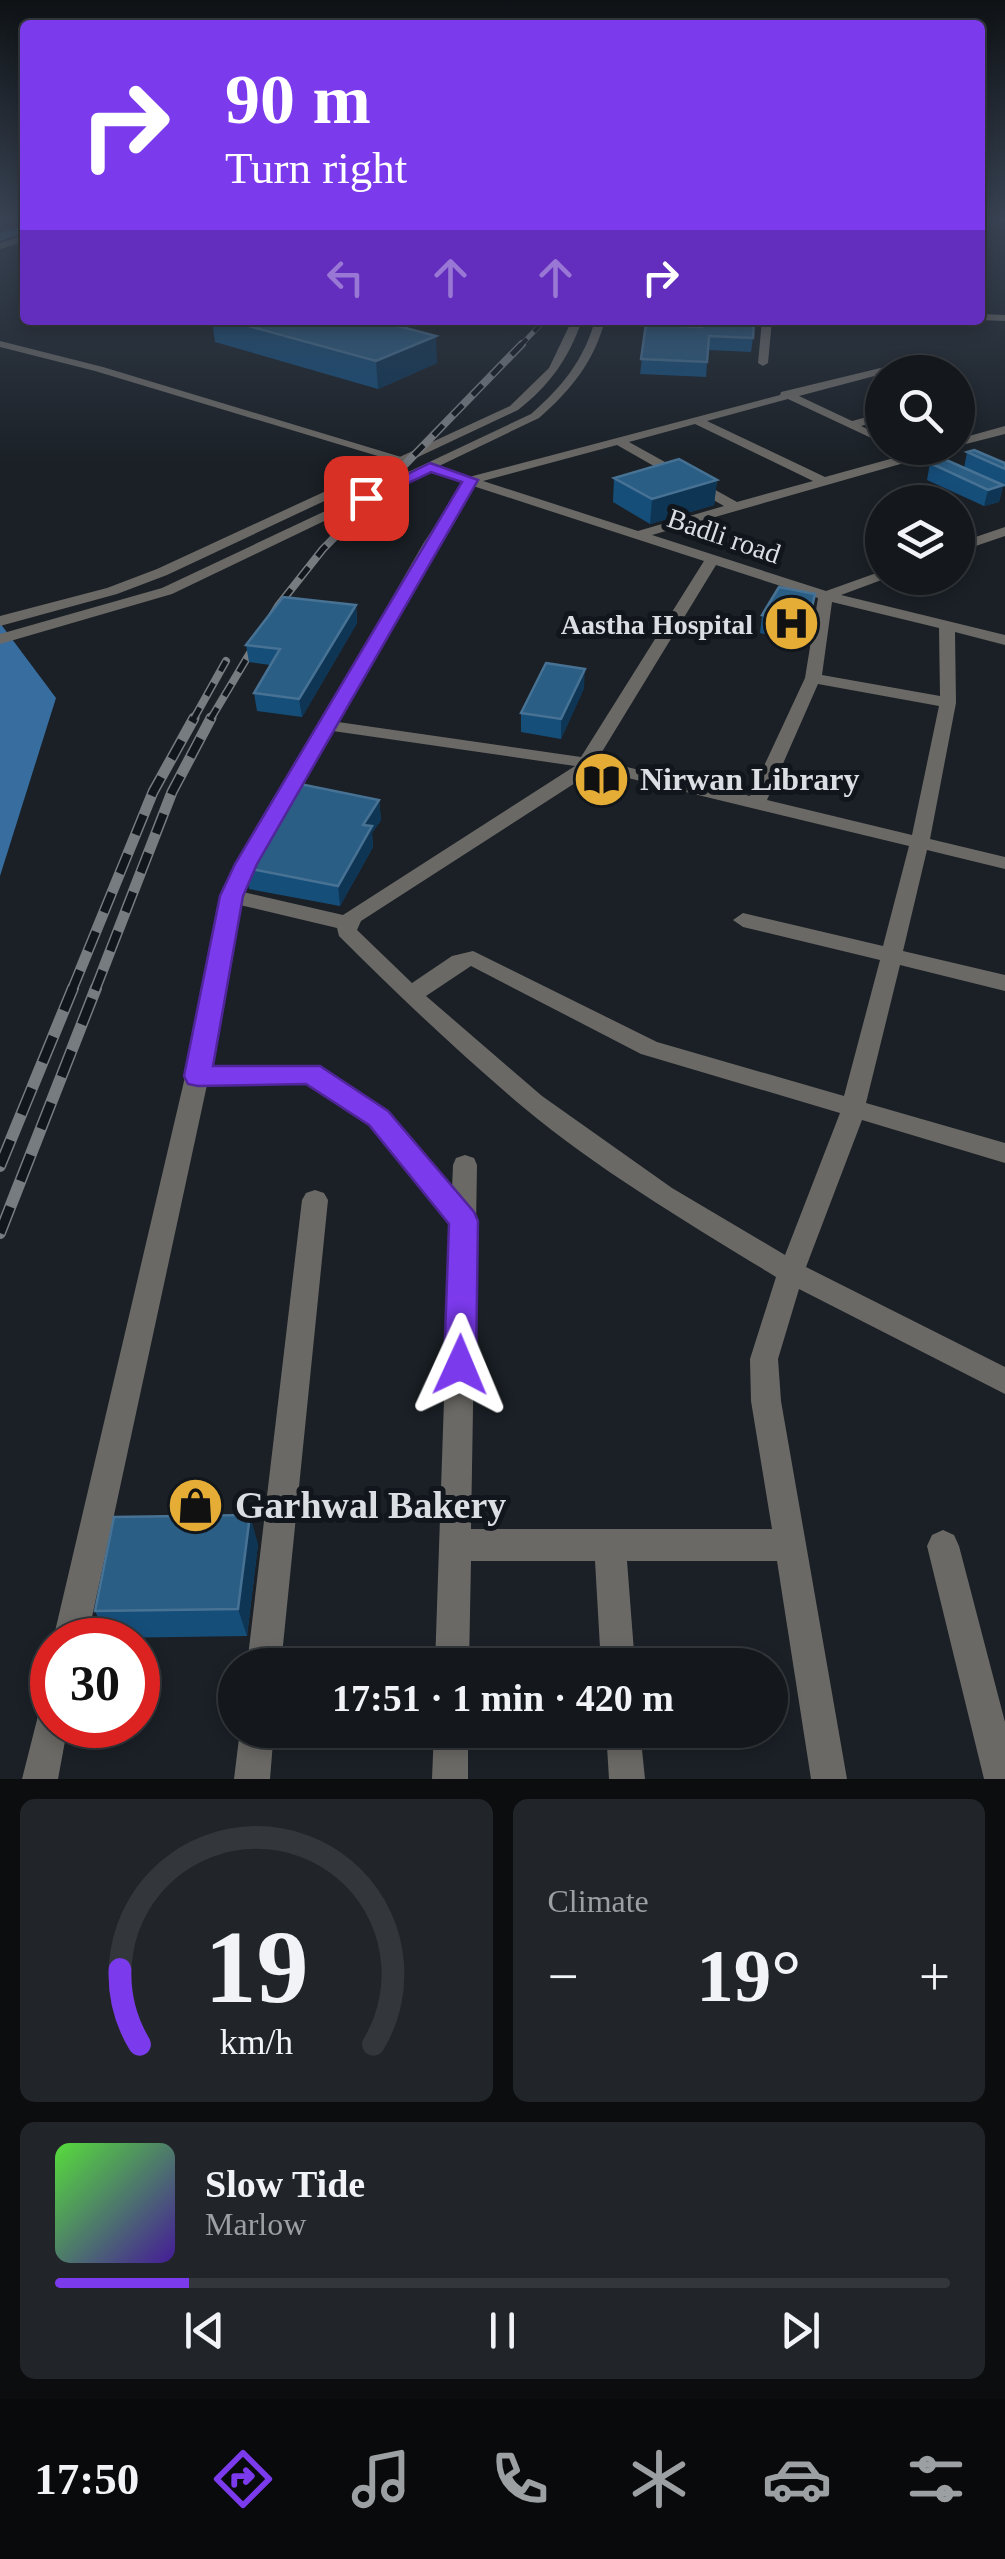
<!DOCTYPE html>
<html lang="en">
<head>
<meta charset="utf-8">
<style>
	:root { --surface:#14181c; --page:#212529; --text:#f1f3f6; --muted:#9da0a3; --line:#33373b; --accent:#7c3aed }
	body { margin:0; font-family:Georgia,serif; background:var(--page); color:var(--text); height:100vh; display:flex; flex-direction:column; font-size:38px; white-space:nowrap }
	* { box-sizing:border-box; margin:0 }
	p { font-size:32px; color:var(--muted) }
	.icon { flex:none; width:55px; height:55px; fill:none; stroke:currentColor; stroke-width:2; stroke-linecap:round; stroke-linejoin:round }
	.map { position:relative; height:1779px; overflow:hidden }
	.panel { display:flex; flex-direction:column; gap:20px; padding:20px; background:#0b0d0f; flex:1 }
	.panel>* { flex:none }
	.guide { position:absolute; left:20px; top:20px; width:965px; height:305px; border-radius:10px; box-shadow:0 5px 15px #0003,0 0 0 2px var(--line); background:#7c3aed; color:#fff; overflow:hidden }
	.controls { position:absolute; left:865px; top:355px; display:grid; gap:20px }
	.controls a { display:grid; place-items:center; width:110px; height:110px; border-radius:50%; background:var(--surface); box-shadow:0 5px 15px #0003,0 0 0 2px var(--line); font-size:50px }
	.speed { position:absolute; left:30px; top:1618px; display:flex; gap:20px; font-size:50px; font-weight:700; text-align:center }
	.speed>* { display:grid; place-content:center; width:130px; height:130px; border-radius:50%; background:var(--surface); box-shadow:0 5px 15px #0003,0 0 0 2px var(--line); line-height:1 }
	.speed .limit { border:15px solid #d22; background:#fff; color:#111 }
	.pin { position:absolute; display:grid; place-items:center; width:85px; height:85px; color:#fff; margin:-42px; border-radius:20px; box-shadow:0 5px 15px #0006 }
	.me { position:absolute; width:110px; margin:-55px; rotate:1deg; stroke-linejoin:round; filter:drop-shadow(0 0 8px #0008) }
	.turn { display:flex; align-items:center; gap:35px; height:210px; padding:0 40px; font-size:45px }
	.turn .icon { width:130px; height:130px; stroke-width:2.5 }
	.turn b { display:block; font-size:70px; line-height:85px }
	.lanes { display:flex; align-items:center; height:95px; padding:0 40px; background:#0003; justify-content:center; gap:50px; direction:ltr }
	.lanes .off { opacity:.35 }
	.big { font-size:75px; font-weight:700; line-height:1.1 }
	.panel .widget { flex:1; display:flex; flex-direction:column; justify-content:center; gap:15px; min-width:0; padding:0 35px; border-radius:15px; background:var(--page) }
	.panel .dial { align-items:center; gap:0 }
	.dial svg { height:260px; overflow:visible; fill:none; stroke:var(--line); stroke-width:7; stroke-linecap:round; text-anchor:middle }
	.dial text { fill:var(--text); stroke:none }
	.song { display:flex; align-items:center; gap:30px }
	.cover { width:120px; height:120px; border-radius:15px; background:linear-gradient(135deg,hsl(110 70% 55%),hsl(260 70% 35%)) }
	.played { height:10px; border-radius:5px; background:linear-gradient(90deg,var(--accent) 15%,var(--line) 15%) }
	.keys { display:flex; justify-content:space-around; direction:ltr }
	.heat { display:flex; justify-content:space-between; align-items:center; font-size:55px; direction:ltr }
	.panel .tiles { flex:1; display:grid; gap:20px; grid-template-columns:1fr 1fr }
	.widget:last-child { grid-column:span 2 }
	.trip { position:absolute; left:218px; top:1648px; width:570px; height:100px; border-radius:50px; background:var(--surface); box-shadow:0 5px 15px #0003,0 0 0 2px var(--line); font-weight:700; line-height:100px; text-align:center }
	.tab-bar { display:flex; height:160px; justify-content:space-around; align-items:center; background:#080a0b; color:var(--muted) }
	.tab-bar .icon { width:70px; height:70px }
	.tab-bar .selected { color:var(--accent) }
	.tab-bar b { font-size:45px; color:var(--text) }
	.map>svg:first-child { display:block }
	.water { fill:#386da0 }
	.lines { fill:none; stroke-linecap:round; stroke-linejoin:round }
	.canal { fill:#386da0; fill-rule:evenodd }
	.minor { fill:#6b6965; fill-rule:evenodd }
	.tertiary { fill:#6b6965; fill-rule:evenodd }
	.rail-far3-casing { stroke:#777c81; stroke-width:5 }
	.rail-far2-casing { stroke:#777c81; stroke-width:8 }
	.rail-far1-casing { stroke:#777c81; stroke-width:11 }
	.rail-casing { stroke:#777c81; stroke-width:12 }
	.rail-far3 { stroke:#11161c; stroke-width:4; stroke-dasharray:10; stroke-linecap:butt }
	.rail-far2 { stroke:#11161c; stroke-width:5; stroke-dasharray:14; stroke-linecap:butt }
	.rail-far1 { stroke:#11161c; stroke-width:8; stroke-dasharray:21; stroke-linecap:butt }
	.rail { stroke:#11161c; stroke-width:9; stroke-dasharray:28; stroke-linecap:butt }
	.wall { fill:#164e7a }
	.shaded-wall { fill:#0f3554 }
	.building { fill:#2b5e85; stroke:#477294; stroke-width:2.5 }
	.route { fill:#7c3aed; stroke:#51269a; stroke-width:2.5 }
	.labels { text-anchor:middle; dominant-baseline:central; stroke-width:10; stroke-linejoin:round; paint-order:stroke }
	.far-street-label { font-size:28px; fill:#dbdfe3; stroke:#11161c }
	.far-poi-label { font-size:28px; font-weight:bold; fill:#dbdfe3; stroke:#11161c; text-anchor:end }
	.poi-label { font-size:32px; font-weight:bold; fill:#dbdfe3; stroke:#11161c; text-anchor:start }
	.near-poi-label { font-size:38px; font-weight:bold; fill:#dbdfe3; stroke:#11161c; text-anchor:start }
</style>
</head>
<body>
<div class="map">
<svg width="1005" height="1779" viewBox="0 0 1005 1779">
	<rect width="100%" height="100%" fill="#1a2026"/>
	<path class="water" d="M0,623L56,698L0,876Z"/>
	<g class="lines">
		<path class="canal" d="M25,225V233L0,241V233Z"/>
		<path class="minor" d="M980,314L1005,315V321L980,320Z
			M762,320H772L768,363L763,366L758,363Z
			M0,341L103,367L411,460L401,463L95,371L0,347Z
			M897,364L901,365V369L799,396L852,421L882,413V420L861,426L882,436V443L788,399L707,421L825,477L930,448H948L946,451L652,535L826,591L882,571V578H887L841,595L1005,635V645L955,632L956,703L930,839L1005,857V869L927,850L903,951L1005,975V991L900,965L866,1103L1005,1143V1163L862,1120L806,1267L1005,1367V1394L799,1289L778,1359L781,1401L847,1779H811L777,1561H627L635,1665H601L595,1561H471L469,1665H435L450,1224L370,1125L307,1083L207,1085L87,1640H53L185,1077L221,896L423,544L463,483L424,468L430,464L469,477L780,395L781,392ZM695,424L813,481L737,502L629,442ZM617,445L724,506L638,531L483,481ZM473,486L704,561L581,757L338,722L437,544ZM716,565L818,598L805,678L750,796L597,760ZM832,602L939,628L940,696L822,675ZM818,684L939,706L912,835L767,800ZM333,731L575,766L343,915L243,892ZM591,769L909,846L883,946L743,913L733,920L743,927L880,960L844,1096L657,1042L473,951L452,956L412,983L357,930L361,921L586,776ZM240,905L337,928L339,936C398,995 459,1053 523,1107C601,1172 690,1224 776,1277L750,1359L751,1401L772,1529H471L477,1165L474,1158L465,1155L456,1158L453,1165L452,1189L388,1111L319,1068L311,1065L210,1068ZM471,966L641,1054L840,1113L785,1255L672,1188L542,1096L426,996Z
			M969,390L973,391V395L958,399V393Z
			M1005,426V434L958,446V439Z
			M1005,527V536L958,552V543Z
			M315,1190L324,1193L328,1200L281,1665H247L302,1200L306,1193Z
			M943,1530L954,1535L959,1546L1005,1722V1779H984L927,1546L932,1535Z
			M52,1703V1725H68L58,1779H22L40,1708Z
			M240,1730H274L270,1779H234Z
			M434,1730H468V1779H432Z
			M606,1730H640L645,1779H609Z"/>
		<path class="tertiary" d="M25,235V241L0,249V243Z
			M572,320H582C569,358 550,385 518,410L167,575L117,594L0,626V616L107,588L157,569L510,406L549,368Z
			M595,320H605C594,362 571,390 539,418L172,594L0,644V634L162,588L531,414C562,387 584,360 595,320Z"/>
		<defs>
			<path id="rail-far3" d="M520,346L545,320"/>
			<path id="rail-far2" d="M193,720L226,661
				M210,720L278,606L323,549L522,344"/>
			<path id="rail-far1" d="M72,990L153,792L194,718
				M95,990L172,792L211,718"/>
			<path id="rail" d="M0,1166L73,988
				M0,1233L96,988"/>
		</defs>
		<use href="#rail-far3" class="rail-far3-casing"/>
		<use href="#rail-far2" class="rail-far2-casing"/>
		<use href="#rail-far1" class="rail-far1-casing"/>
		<use href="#rail" class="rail-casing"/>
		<use href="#rail-far3" class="rail-far3"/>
		<use href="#rail-far2" class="rail-far2"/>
		<use href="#rail-far1" class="rail-far1"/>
		<use href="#rail" class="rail"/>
	</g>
	<path class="wall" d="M212,320H386V323L437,363L378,389L215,342Z
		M646,324L753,338L751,352L708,350L706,377L640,374Z
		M967,452L1005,463V487L1003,486L999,502L984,506L927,480L930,463L964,468Z
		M614,478L717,480L714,505L650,524L613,502Z
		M815,594L805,643L760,633L762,615Z
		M356,605L357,623L302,717L257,711L254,693L270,665L249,662L246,645Z
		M584,688L561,739L521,732V713Z
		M379,800L381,820L372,833L373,847L340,906L249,889L246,868Z
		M258,1544L247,1636L107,1638L95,1611Z"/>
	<path class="shaded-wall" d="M436,336L437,363L378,389L376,361Z
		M717,480L714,505L650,524L652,499Z
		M1003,485L999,502L984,506L988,490Z
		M356,605L357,623L302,717L299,699Z
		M585,669L584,688L561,739V719Z
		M379,800L381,820L372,833L373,847L340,906L338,886L363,825Z
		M250,1515L258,1544L247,1636L238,1609Z"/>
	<path class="building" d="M227,320H377H375L436,336L376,361Z
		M704,320H754L753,338L709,336L707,362L641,359L646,324L702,327Z
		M974,450L1005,463V469L967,452Z
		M679,459L717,480L652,499L614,478Z
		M944,459L1003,485L988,490L930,463Z
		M779,587L815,594L808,624L762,615Z
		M283,597L356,605L299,699L254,693L280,649L246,645Z
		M546,663L585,669L561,719L521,713Z
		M300,784L379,800L363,825L372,826L338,886L246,868Z
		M250,1515L238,1609L95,1611L114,1517Z"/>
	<linearGradient id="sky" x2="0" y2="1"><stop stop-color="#0e1215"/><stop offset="0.47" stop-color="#384252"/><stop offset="1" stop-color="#384252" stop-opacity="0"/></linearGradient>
	<rect width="1005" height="466" fill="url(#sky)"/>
	<path class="route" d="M430,463L478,480L257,864L243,896L213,1066H320L388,1111L474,1212L478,1221L476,1365L471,1375L460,1380L448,1375L444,1365L449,1224L369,1125L306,1084L198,1086L188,1084L184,1076L220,896L235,864L462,482L431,472L371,501L359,498Z"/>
	<defs>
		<symbol id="hospital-disc" viewBox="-11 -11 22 22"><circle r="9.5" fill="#e5ad35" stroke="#11161c"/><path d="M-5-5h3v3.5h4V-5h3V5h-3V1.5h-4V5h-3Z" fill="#111"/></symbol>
		<symbol id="library-disc" viewBox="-11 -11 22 22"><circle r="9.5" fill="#e5ad35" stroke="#11161c"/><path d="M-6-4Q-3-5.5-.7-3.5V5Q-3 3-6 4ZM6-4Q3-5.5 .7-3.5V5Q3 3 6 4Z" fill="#111"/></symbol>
		<symbol id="shop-disc" viewBox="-11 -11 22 22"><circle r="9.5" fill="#e5ad35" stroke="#11161c"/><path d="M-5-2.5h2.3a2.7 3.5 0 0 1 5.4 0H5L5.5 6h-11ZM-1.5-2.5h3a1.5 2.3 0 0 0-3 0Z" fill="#111"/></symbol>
	</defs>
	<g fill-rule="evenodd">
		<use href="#hospital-disc" x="760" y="592" width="63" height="63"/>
		<use href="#library-disc" x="570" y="748" width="63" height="63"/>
		<use href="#shop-disc" x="164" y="1474" width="63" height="63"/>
	</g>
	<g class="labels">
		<g class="far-street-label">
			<text transform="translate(724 536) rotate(19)">Badli road</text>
		</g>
		<g class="far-poi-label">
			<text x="753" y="624">Aastha Hospital</text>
		</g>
		<g class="poi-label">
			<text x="640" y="779">Nirwan Library</text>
		</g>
		<g class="near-poi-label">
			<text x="235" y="1505">Garhwal Bakery</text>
		</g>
	</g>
</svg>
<div class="controls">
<a><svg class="icon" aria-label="search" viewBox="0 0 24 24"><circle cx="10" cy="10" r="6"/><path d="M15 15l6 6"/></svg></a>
<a><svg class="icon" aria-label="layers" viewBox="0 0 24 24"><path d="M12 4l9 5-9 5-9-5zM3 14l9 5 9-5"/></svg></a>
</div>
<div class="speed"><div class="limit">30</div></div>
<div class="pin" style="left:366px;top:498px;background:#d93025"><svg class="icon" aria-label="arrive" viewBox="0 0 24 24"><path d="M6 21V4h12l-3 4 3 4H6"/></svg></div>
<svg class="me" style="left:460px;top:1365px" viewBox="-20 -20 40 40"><path d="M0-17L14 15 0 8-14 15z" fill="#7c3aed" stroke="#fff" stroke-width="4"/></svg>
<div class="trip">17:51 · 1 min · 420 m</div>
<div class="guide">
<div class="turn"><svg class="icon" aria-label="right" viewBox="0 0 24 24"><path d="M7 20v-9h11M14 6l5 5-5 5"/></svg><div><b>90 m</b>Turn right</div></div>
<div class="lanes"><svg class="icon off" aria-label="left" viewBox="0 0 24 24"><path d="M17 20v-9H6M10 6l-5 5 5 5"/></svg><svg class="icon off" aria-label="ahead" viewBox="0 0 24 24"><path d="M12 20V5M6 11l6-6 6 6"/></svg><svg class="icon off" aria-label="ahead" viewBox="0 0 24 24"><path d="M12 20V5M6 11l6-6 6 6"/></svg><svg class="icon" aria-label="right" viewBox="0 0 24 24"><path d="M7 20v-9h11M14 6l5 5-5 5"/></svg></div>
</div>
</div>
<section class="panel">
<div class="tiles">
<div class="widget dial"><svg viewBox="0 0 100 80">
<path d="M14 69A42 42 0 1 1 86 69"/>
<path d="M14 69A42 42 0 0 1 8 46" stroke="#7c3aed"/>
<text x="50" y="56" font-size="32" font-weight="700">19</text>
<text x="50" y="72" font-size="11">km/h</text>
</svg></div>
<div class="widget"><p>Climate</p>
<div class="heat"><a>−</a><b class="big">19°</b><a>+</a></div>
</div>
<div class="widget">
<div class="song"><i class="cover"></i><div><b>Slow Tide</b><p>Marlow</p></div></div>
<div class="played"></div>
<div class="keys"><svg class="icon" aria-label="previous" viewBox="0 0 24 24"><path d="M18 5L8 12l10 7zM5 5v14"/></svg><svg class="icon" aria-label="pause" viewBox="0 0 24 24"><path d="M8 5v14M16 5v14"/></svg><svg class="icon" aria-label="next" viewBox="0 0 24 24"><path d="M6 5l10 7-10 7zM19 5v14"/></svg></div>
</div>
</div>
</section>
<nav class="tab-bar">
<b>17:50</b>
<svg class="icon selected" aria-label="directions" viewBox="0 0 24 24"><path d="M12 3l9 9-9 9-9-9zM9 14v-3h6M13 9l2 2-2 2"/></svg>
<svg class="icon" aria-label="music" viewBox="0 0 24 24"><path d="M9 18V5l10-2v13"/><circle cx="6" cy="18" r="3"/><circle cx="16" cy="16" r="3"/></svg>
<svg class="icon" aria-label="phone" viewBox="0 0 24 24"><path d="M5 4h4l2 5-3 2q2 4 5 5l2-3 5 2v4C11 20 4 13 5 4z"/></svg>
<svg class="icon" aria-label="climate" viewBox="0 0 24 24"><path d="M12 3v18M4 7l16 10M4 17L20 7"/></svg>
<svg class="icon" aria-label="car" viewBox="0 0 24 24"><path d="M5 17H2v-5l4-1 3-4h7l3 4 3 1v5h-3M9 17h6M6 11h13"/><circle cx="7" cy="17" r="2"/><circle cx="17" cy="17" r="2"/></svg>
<svg class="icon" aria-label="filters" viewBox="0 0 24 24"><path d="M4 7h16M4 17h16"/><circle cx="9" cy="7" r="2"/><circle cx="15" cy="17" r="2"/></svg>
</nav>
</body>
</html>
